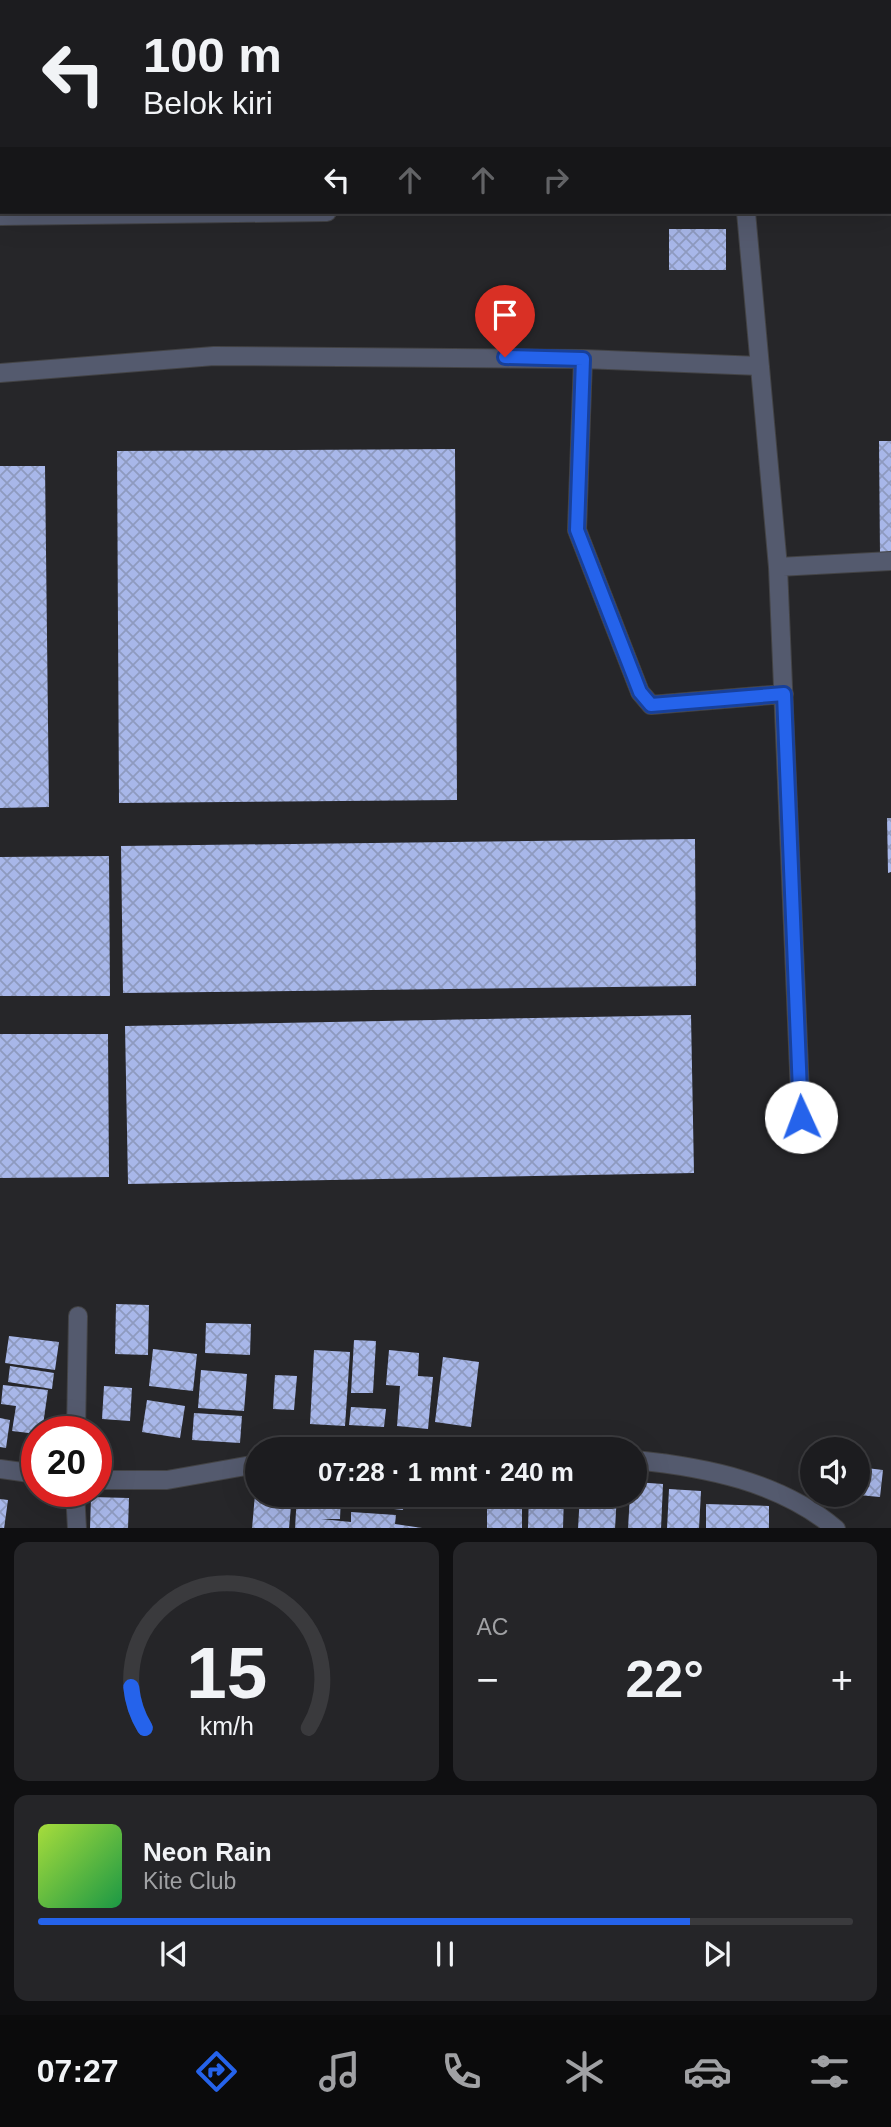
<!DOCTYPE html>
<html lang="id">
<head>
<meta charset="utf-8">
<style>
	:root { --surface:#1c1c1f; --page:#252528; --text:#f1f3f6; --muted:#a0a1a4; --line:#3a3a3d; --accent:#2563eb }
	body { margin:0; font-family:Helvetica,sans-serif; background:var(--page); color:var(--text); height:100vh; display:flex; flex-direction:column; font-size:26px; white-space:nowrap }
	* { box-sizing:border-box; margin:0 }
	p { font-size:23px; color:var(--muted) }
	.icon { flex:none; width:38px; height:38px; fill:none; stroke:currentColor; stroke-width:2; stroke-linecap:round; stroke-linejoin:round }
	.map { position:relative; height:1528px; overflow:hidden }
	.drawer { display:flex; flex-direction:column; gap:14px; padding:14px; background:#0f0f11; flex:1 }
	.drawer>* { flex:none }
	.top-card { position:absolute; left:0px; top:0px; width:892px; height:214px; box-shadow:0 7px 28px #0002,0 0 0 2px var(--line); background:#1c1c1f; color:var(--text); overflow:hidden }
	.controls { position:absolute; left:800px; top:1437px; display:grid; gap:14px }
	.controls a { display:grid; place-items:center; width:70px; height:70px; border-radius:50%; background:var(--surface); box-shadow:0 7px 28px #0002,0 0 0 2px var(--line); font-size:35px }
	.speed { position:absolute; left:21px; top:1416px; display:flex; gap:14px; font-size:35px; font-weight:700; text-align:center }
	.speed>* { display:grid; place-content:center; width:91px; height:91px; border-radius:50%; background:var(--surface); box-shadow:0 7px 28px #0002,0 0 0 2px var(--line); line-height:1 }
	.speed .limit { border:10px solid #d22; background:#fff; color:#111 }
	.pin { position:absolute; display:grid; place-items:center; width:60px; height:60px; color:#fff; margin:-72px -30px; border-radius:50% 50% 50% 0; rotate:-45deg; box-shadow:0 0 7px #0007 }
	.pin .icon { rotate:45deg }
	.me { position:absolute; width:77px; margin:-38px; rotate:358deg; stroke-linejoin:round; filter:drop-shadow(0 0 5px #0008) }
	.turn { display:flex; align-items:center; gap:24px; height:147px; padding:0 28px; font-size:32px }
	.turn .icon { width:91px; height:91px; stroke-width:2.5 }
	.turn b { display:block; font-size:49px; line-height:60px }
	.lanes { display:flex; align-items:center; height:66px; padding:0 28px; background:#0003; justify-content:center; gap:35px; direction:ltr }
	.lanes .off { opacity:.35 }
	.big { font-size:52px; font-weight:700; line-height:1.1 }
	.drawer .tile { flex:1; display:flex; flex-direction:column; justify-content:center; gap:10px; min-width:0; padding:0 24px; border-radius:14px; background:var(--page) }
	.drawer .dial { align-items:center; gap:0 }
	.dial svg { height:182px; overflow:visible; fill:none; stroke:var(--line); stroke-width:7; stroke-linecap:round; text-anchor:middle }
	.dial text { fill:var(--text); stroke:none }
	.song { display:flex; align-items:center; gap:21px }
	.cover { width:84px; height:84px; border-radius:10px; background:linear-gradient(135deg,hsl(80 70% 55%),hsl(140 70% 35%)) }
	.played { height:7px; border-radius:4px; background:linear-gradient(90deg,var(--accent) 80%,var(--line) 80%) }
	.keys { display:flex; justify-content:space-around; direction:ltr }
	.heat { display:flex; justify-content:space-between; align-items:center; font-size:38px; direction:ltr }
	.drawer .tiles { flex:1; display:grid; gap:14px; grid-template-columns:1fr 1fr }
	.tile:last-child { grid-column:span 2 }
	.trip { position:absolute; left:245px; top:1437px; width:402px; height:70px; border-radius:35px; background:var(--surface); box-shadow:0 7px 28px #0002,0 0 0 2px var(--line); font-weight:700; line-height:70px; text-align:center }
	.menu { display:flex; height:112px; justify-content:space-around; align-items:center; background:#0b0b0c; color:var(--muted) }
	.menu .icon { width:49px; height:49px }
	.menu .active { color:var(--accent) }
	.menu b { font-size:32px; color:var(--text) }
	.map>svg:first-child { display:block }
	.water { fill:#62709d }
	.building { fill:url(#building-cross-hatch) }
	.lines { fill:none; stroke-linecap:round; stroke-linejoin:round }
	.minor-casing { stroke:#434345; stroke-width:20 }
	.minor { stroke:#545a6e; stroke-width:18 }
	.route-casing { stroke:#184099; stroke-width:18 }
	.route { stroke:#2563eb; stroke-width:12 }
</style>
</head>
<body>
<div class="map">
<svg width="891" height="1529" viewBox="0 0 891 1529">
	<defs>
		<pattern id="building-cross-hatch" width="8" height="8" patternUnits="userSpaceOnUse" patternTransform="scale(1.75)"><rect width="8" height="8" fill="#a8b7e9"/><path d="M0 0l8 8M0 8l8-8" fill="none" stroke="#8e9abf"/></pattern>
	</defs>
	<rect width="100%" height="100%" fill="#262629"/>
	<path class="water" d="M0,0H891V71V2H2L0,102Z"/>
	<path class="building" d="M669,229H726V270H669Z
		M879,441H891V555H880Z
		M455,449L457,800L119,803L117,451Z
		M0,466H45L49,807L0,808Z
		M887,818H891V872L888,873Z
		M695,839L696,986L123,993L121,846Z
		M109,856L110,996H0V857Z
		M691,1015L694,1173L128,1184L125,1026Z
		M0,1034H108L109,1177L0,1178Z
		M116,1304L149,1305L148,1355L115,1354Z
		M206,1323L251,1324L250,1355L205,1353Z
		M9,1336L59,1342L55,1370L5,1363Z
		M354,1340L376,1341L373,1393H351Z
		M153,1349L197,1354L193,1391L149,1386Z
		M314,1350L350,1352L345,1426L310,1424Z
		M389,1350L419,1353L418,1376L433,1377L428,1429L397,1426L400,1386L386,1385Z
		M443,1357L479,1362L471,1427L435,1422Z
		M10,1366L54,1373L52,1389L8,1382Z
		M201,1370L247,1374L244,1411L198,1408Z
		M275,1375L297,1376L294,1410L273,1409Z
		M3,1385L48,1390L42,1432L37,1434L12,1431L16,1406L1,1404Z
		M104,1386L132,1388L130,1421L102,1419Z
		M147,1400L185,1406L180,1438L142,1432Z
		M351,1407L386,1409L384,1427L349,1425Z
		M194,1413L242,1416L240,1443L192,1440Z
		M0,1418L10,1420L6,1448L0,1447Z
		M858,1467L883,1470L880,1497L858,1495Z
		M635,1482L663,1484L661,1529H628L630,1494H635Z
		M669,1489L701,1491L699,1529H667Z
		M255,1494H292L289,1529H252Z
		M297,1494H341L340,1519H321L351,1522V1512L396,1515L395,1524L429,1529H295Z
		M358,1494H405L403,1510L357,1505Z
		M487,1494H522V1529H487Z
		M529,1494H564L563,1529H528Z
		M580,1494H617L615,1529H578Z
		M91,1497L129,1498L128,1529H90Z
		M0,1499L8,1500L4,1529H0Z
		M706,1504L769,1506V1529H706Z"/>
	<g class="lines">
		<defs>
			<path id="minor" d="M746,212L778,567L801,1117
				M0,216L327,212
				M583,359L577,530L640,692L651,705L784,694
				M0,373L214,356L583,359L760,366
				M778,567L891,561
				M76,1432L78,1316
				M635,1460C705,1467 781,1482 836,1529
				M0,1469L37,1474
				M96,1480H167L257,1464
				M75,1491L77,1529"/>
		</defs>
		<use href="#minor" class="minor-casing"/>
		<use href="#minor" class="minor"/>
	</g>
	<g class="lines">
		<defs>
			<path id="route" d="M505,357L583,359L577,530L640,692L651,705L784,694L801,1117"/>
		</defs>
		<use href="#route" class="route-casing"/>
		<use href="#route" class="route"/>
	</g>
</svg>
<div class="controls">
<a><svg class="icon" aria-label="sound" viewBox="0 0 24 24"><path d="M4 9h4l5-4v14l-5-4H4zM17 9q2 3 0 6"/></svg></a>
</div>
<div class="speed"><div class="limit">20</div></div>
<div class="pin" style="left:505px;top:357px;background:#d93025"><svg class="icon" aria-label="arrive" viewBox="0 0 24 24"><path d="M6 21V4h12l-3 4 3 4H6"/></svg></div>
<svg class="me" style="left:801px;top:1117px" viewBox="-20 -20 40 40"><circle r="19" fill="#fff"/><path d="M0-13L10 11 0 6-10 11z" fill="#2563eb"/></svg>
<div class="trip">07:28 · 1 mnt · 240 m</div>
<div class="top-card">
<div class="turn"><svg class="icon" aria-label="left" viewBox="0 0 24 24"><path d="M17 20v-9H6M10 6l-5 5 5 5"/></svg><div><b>100 m</b>Belok kiri</div></div>
<div class="lanes"><svg class="icon" aria-label="left" viewBox="0 0 24 24"><path d="M17 20v-9H6M10 6l-5 5 5 5"/></svg><svg class="icon off" aria-label="ahead" viewBox="0 0 24 24"><path d="M12 20V5M6 11l6-6 6 6"/></svg><svg class="icon off" aria-label="ahead" viewBox="0 0 24 24"><path d="M12 20V5M6 11l6-6 6 6"/></svg><svg class="icon off" aria-label="right" viewBox="0 0 24 24"><path d="M7 20v-9h11M14 6l5 5-5 5"/></svg></div>
</div>
</div>
<section class="drawer">
<div class="tiles">
<div class="tile dial"><svg viewBox="0 0 100 80">
<path d="M14 69A42 42 0 1 1 86 69"/>
<path d="M14 69A42 42 0 0 1 8 51" stroke="#2563eb"/>
<text x="50" y="56" font-size="32" font-weight="700">15</text>
<text x="50" y="72" font-size="11">km/h</text>
</svg></div>
<div class="tile"><p>AC</p>
<div class="heat"><a>−</a><b class="big">22°</b><a>+</a></div>
</div>
<div class="tile">
<div class="song"><i class="cover"></i><div><b>Neon Rain</b><p>Kite Club</p></div></div>
<div class="played"></div>
<div class="keys"><svg class="icon" aria-label="previous" viewBox="0 0 24 24"><path d="M18 5L8 12l10 7zM5 5v14"/></svg><svg class="icon" aria-label="pause" viewBox="0 0 24 24"><path d="M8 5v14M16 5v14"/></svg><svg class="icon" aria-label="next" viewBox="0 0 24 24"><path d="M6 5l10 7-10 7zM19 5v14"/></svg></div>
</div>
</div>
</section>
<nav class="menu">
<b>07:27</b>
<svg class="icon active" aria-label="directions" viewBox="0 0 24 24"><path d="M12 3l9 9-9 9-9-9zM9 14v-3h6M13 9l2 2-2 2"/></svg>
<svg class="icon" aria-label="music" viewBox="0 0 24 24"><path d="M9 18V5l10-2v13"/><circle cx="6" cy="18" r="3"/><circle cx="16" cy="16" r="3"/></svg>
<svg class="icon" aria-label="phone" viewBox="0 0 24 24"><path d="M5 4h4l2 5-3 2q2 4 5 5l2-3 5 2v4C11 20 4 13 5 4z"/></svg>
<svg class="icon" aria-label="climate" viewBox="0 0 24 24"><path d="M12 3v18M4 7l16 10M4 17L20 7"/></svg>
<svg class="icon" aria-label="car" viewBox="0 0 24 24"><path d="M5 17H2v-5l4-1 3-4h7l3 4 3 1v5h-3M9 17h6M6 11h13"/><circle cx="7" cy="17" r="2"/><circle cx="17" cy="17" r="2"/></svg>
<svg class="icon" aria-label="filters" viewBox="0 0 24 24"><path d="M4 7h16M4 17h16"/><circle cx="9" cy="7" r="2"/><circle cx="15" cy="17" r="2"/></svg>
</nav>
</body>
</html>
